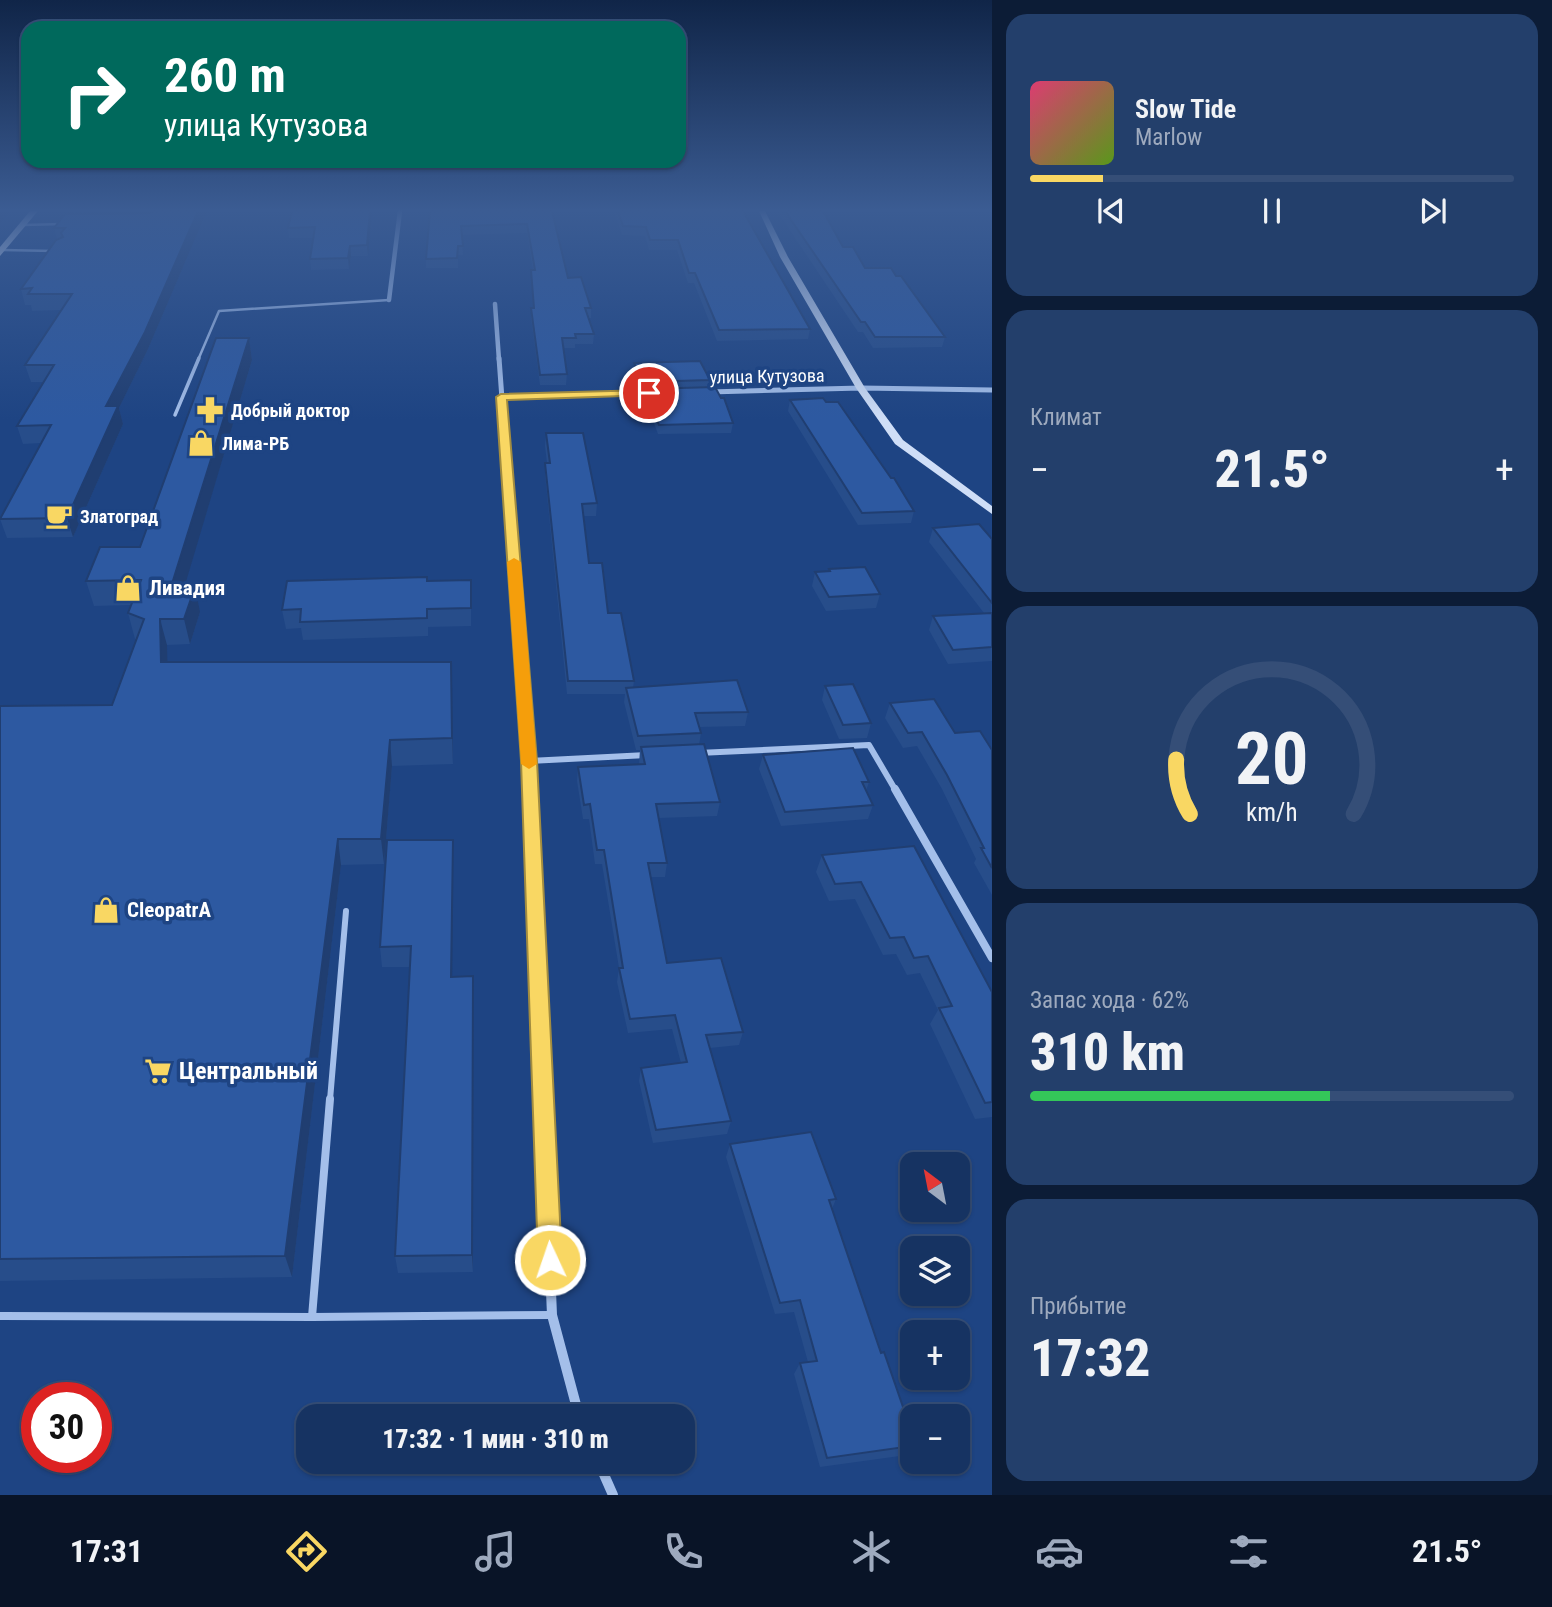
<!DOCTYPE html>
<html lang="ru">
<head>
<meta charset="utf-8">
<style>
	:root { --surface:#163362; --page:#233f6b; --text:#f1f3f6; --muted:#9eaabe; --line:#354e77; --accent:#f9d763 }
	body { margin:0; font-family:"Roboto Condensed",sans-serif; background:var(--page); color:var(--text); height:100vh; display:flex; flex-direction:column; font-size:26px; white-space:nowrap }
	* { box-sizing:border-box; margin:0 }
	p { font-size:23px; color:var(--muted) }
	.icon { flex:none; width:38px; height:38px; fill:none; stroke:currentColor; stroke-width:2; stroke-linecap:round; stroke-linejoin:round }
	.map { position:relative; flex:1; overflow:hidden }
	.side { display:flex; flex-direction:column; gap:14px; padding:14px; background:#0c1c36; width:560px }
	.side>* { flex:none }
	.hud { position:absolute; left:21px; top:21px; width:665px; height:147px; border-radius:21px; box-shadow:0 2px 5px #0004,0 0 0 2px var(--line); background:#00695c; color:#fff; overflow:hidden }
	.needle { width:46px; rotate:328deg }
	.tools { position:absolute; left:900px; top:1152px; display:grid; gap:14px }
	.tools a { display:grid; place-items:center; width:70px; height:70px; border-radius:14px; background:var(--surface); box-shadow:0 2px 5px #0004,0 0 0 2px var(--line); font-size:35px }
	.speed { position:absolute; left:21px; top:1382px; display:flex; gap:14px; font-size:35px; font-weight:700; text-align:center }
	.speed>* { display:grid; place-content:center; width:91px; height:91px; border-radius:50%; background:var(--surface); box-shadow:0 2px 5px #0004,0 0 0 2px var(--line); line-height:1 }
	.speed .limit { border:10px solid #d22; background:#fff; color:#111 }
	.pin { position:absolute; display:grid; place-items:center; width:60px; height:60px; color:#fff; margin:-30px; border:4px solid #fff; border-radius:50%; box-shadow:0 2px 7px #0007 }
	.me { position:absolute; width:77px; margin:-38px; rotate:357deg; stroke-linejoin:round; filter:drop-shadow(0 0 5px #0008) }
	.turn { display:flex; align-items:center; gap:24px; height:147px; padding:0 28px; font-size:32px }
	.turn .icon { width:91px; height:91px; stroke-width:2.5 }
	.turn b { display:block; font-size:49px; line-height:60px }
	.big { font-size:52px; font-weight:800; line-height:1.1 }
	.side .card { flex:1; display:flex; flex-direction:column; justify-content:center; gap:10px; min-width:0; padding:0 24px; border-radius:21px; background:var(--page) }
	.side .dial { align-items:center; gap:0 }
	.dial svg { height:182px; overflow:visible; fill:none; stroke:var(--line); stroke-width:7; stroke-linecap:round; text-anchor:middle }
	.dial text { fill:var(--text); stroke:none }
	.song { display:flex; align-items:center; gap:21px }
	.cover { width:84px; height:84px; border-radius:10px; background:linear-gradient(135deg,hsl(340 70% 55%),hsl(90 70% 35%)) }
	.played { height:7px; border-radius:4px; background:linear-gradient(90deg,var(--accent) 15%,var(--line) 15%) }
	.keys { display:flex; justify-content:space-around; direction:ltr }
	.heat { display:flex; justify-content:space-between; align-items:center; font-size:38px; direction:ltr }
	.charge { height:10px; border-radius:5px; background:linear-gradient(90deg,#34c759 62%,var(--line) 0) }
	.trip { position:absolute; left:296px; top:1404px; width:399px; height:70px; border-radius:21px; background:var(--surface); box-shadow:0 2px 5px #0004,0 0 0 2px var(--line); font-weight:800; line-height:70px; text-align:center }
	.menu { display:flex; height:112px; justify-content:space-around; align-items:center; background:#091427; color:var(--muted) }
	.menu .icon { width:49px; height:49px }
	.menu .active { color:var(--accent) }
	.menu b { font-size:32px; color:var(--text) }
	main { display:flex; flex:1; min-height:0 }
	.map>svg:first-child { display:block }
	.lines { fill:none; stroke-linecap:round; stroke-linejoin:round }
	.lane-far3 { stroke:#a4bfea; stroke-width:2.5 }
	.lane-far2 { stroke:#a4bfea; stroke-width:3.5 }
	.lane-far1 { stroke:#a4bfea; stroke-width:6 }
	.lane { stroke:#a4bfea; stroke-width:8 }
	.street-far4 { stroke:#a4bfea; stroke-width:4.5 }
	.street-far3 { stroke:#a4bfea; stroke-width:5 }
	.street-far2 { stroke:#a4bfea; stroke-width:6 }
	.street-far1 { stroke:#a4bfea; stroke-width:8 }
	.street { stroke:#a4bfea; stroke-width:10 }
	.secondary { fill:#cfdef7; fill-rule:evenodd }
	.primary { fill:#e7effe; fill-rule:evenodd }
	.wall { fill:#274d8a }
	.shaded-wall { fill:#203e71 }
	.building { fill:#2d59a1; stroke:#203e71; stroke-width:2 }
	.route { fill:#f9d763; stroke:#a28c40; stroke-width:2 }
	.slow { fill:#f59e0b }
	.labels { text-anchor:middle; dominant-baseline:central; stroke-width:7; stroke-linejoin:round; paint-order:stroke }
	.far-street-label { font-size:18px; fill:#fff; stroke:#1e4483 }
	.far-poi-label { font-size:18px; font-weight:bold; fill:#fff; stroke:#1e4483; text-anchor:start }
	.poi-label { font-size:21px; font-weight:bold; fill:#fff; stroke:#1e4483; text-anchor:start }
	.near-poi-label { font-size:24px; font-weight:bold; fill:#fff; stroke:#1e4483; text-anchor:start }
</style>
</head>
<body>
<main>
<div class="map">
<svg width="992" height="1495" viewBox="0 0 992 1495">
	<rect width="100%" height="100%" fill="#1e4483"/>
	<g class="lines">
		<path class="lane-far3" d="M23,225L62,224
			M2,250L55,251
			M198,360L219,311L389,300"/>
		<path class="lane-far2" d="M175,415L199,358"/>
		<path class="lane-far1" d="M330,1100L346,911"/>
		<path class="lane" d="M330,1099L312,1317L552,1315
			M0,1316L312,1317"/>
		<path class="street-far4" d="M389,300L400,211
			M495,304L499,360"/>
		<path class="street-far3" d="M499,358L513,549
			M709,392L861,388L992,390
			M501,397L652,393"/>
		<path class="street-far2" d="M513,547L530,791
			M698,753L869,745L896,791
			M529,761L647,755"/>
		<path class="street-far1" d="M530,789L543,1100
			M895,789L992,958"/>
		<path class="street" d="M543,1099L552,1315L579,1416
			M598,1461L613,1495"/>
		<path class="secondary" d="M759,211H765L788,257L865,388L903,440L992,506V514L895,444L856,388L780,257Z"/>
		<path class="primary" d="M30,211H38L0,256V247Z"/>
	</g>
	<path class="wall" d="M72,211H207L148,349L119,408L123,424L73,537L7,538L0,519L41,443L23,444L17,426L43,382H31L25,365L61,310L32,311L31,305H25L21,289L57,239L54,228L73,214Z
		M372,211L368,256H351L349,269L311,270L310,259L313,238H289L288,228Z
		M430,211H552L568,278L591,308V318H588L594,334L593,344H575V348H563L567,374L566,385H540L531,318V308H533L531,270H533L527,233L462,235L463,255H458V268H426V259Z
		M614,211H748L744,213L810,329L808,339L717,341L694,283H688L677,250H649L645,236L622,235Z
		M777,211H823L843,247L865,268L945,337L942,347L873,348L863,332H858Z
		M249,338L252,360L184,587L200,612L190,644L167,645V662L452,688L453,764L392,766L384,864L341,865L292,1277L0,1281V706L112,705L137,639H135L128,613L131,605L94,606L86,581L140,547Z
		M634,363L710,380L709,387L641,388L634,369Z
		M646,389L733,423L731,433L658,434L645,399Z
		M790,400L826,402L914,511L911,523L858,525L788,411Z
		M546,433L597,503L596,516H584L589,563L634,681L633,688L748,712L745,726L699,727L701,733L699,745L720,802L717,816L659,818L667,863L665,877H650L667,963L743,1032L739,1045L710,1048L731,1121L727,1134L653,1143L639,1081L641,1068L681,1063L672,1029L628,1033L617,982L619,968L602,864H595L589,819H583L577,781L578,767L639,764L640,750H636L624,702L625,694H567L545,475V463H547L545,446Z
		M933,528L992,539V661L948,664L929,630L933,616L984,613L929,542Z
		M829,569L880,594L876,608L826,611L812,586L815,572L829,571Z
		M471,580V626L428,627V636L303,640L301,628L286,629L282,610L427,581Z
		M825,686L871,723L867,738L839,739L822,700Z
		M890,703L992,750V895L974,863L976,859L942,789L917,746L903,748L885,718Z
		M763,755L869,782L866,791L873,805L868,819L781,826L759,769Z
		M914,846L992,992V1117L975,1119L930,1024L938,1010L920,973L907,975L896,954L883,955L855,899L829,901L816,872L822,855Z
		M453,860L452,977L473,996V1272L398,1273L395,1256L410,967H382L380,947Z
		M730,1144L836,1199L832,1209L881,1353L912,1433V1450L907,1455L820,1467L794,1374L800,1363L808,1362L794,1312L775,1314L726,1157Z"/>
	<path class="shaded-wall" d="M0,211H10L0,223Z
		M198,211H207L148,349L119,408L123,424L73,537L67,518L106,406Z
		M370,211H372L368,256L367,245Z
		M350,246L351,256L349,269L348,258Z
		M249,338L252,360L177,612L171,587Z
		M195,587L200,612L190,644L184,619Z
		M160,619L167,645L168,687L161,662Z
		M451,662L452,688L453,764L452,738Z
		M390,740L392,766L384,864L381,839Z
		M338,839L341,865L292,1277L285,1256Z
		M453,840V860L452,997L451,977Z
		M473,976V1272L472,1255Z"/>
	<path class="building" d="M154,211H198L145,332L106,406H118L67,518L0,519L51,425L17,426L54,365H25L72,294H28L32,288L21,289L56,240L63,237L61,233L65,228H54L65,214L151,213Z
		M292,211H370L367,245L350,246L348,258L310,259L315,227L288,228Z
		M430,211H552L568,278L581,277L591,308H585L594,334H575L576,338H562L567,374L540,375L531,308H534L531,270H535L527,224L461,226L463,246H458L457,258L426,259Z
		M618,211H743L810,329L719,330L695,273H689L678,240H650L646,227L623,226Z
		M785,211H823L843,247H853L865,268H891L896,276H901L945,337H875L865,322H861Z
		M216,338H249L171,587H195L184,619H160L161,662H451L452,738L390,740L381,839H338L285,1256L0,1259V706L112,705L144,619L128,613L141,580L86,581L100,547H140Z
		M700,361L710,380L642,382L634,363Z
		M715,387L721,398H724L733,423L659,425L646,389Z
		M823,398L826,402H838L891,478H894L914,511L862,513L790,400Z
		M546,433H583L597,503L582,504L589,563H602L608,613H621L634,681H568L545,463H550Z
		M979,524L992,539V603L933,528Z
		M865,567L880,594L829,597L815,572L830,571L829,569Z
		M427,577V581L471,580V608L427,609V618L300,622L301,609L282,610L287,581Z
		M992,613V647L953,650L933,616Z
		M737,680L748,712L695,713L701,733L638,736L626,688Z
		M853,684L871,723L843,725L825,686Z
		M934,699L955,733L980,731L992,750V868L981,848H984L947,775L922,732L908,733L890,703Z
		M704,744L720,802L656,804L667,863H648L667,963L721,958L743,1032L706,1035L731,1121L656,1130L641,1068L687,1062L675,1015L630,1019L619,968H623L604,850H597L590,804L584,805L578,767L645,764L641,747Z
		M853,748L869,782H862L873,805L785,812L763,755Z
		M387,840H453L451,977L473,976L472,1255L395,1256L411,946L380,947Z
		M914,846L992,992V1102L985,1103L939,1008L952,1006L928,956L914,958L904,937L890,938L861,882L835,884L822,855Z
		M811,1132L836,1199L829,1200L881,1353L884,1352L912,1433V1446L827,1458L800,1363L817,1361L800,1300L780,1303L730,1144Z"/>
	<linearGradient id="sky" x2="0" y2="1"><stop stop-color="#102548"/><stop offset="0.5" stop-color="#3b5c93"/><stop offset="1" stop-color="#3b5c93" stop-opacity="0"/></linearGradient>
	<rect width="992" height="420" fill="url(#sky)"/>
	<path class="route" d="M649,390L654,393L652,395L507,400L537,761L562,1260L559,1268L550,1272L542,1268L538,1260L521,761L496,397L501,394Z"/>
	<path class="slow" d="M514,558L521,562L537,764L529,769L521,764L507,562Z"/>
	<defs>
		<symbol id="pharmacy-bare" viewBox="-9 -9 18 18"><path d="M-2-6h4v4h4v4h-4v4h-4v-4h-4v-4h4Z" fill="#f9d763" stroke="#1e4483" stroke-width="2.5" paint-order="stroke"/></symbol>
		<symbol id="shop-bare" viewBox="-9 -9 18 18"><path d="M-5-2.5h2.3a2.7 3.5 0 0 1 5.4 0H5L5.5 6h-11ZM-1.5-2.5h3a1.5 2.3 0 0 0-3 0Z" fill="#f9d763" stroke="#1e4483" stroke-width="2.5" paint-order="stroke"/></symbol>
		<symbol id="cafe-bare" viewBox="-9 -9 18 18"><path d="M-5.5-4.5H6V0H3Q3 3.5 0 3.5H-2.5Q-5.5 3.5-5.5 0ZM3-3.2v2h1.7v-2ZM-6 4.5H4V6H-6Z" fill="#f9d763" stroke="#1e4483" stroke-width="2.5" paint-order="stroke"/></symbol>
		<symbol id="supermarket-bare" viewBox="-9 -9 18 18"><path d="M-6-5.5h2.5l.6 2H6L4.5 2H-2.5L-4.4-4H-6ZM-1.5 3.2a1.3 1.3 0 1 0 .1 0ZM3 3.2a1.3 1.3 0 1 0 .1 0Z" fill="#f9d763" stroke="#1e4483" stroke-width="2.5" paint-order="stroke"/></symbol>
	</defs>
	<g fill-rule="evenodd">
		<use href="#pharmacy-bare" x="191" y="391" width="38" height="38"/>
		<use href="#shop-bare" x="182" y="424" width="38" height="38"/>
		<use href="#cafe-bare" x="40" y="497" width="38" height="38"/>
		<use href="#shop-bare" x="109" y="569" width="38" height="38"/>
		<use href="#shop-bare" x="87" y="891" width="38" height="38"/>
		<use href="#supermarket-bare" x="139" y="1052" width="38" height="38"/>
	</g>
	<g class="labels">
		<g class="far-street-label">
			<text transform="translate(767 376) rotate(-1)">улица Кутузова</text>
		</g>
		<g class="far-poi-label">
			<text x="231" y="410">Добрый доктор</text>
			<text x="222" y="443">Лима-РБ</text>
			<text x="80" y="516">Златоград</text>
		</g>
		<g class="poi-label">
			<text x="149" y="588">Ливадия</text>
			<text x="127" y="910">CleopatrA</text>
		</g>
		<g class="near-poi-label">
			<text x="179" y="1071">Центральный</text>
		</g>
	</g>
</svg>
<div class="tools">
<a><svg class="needle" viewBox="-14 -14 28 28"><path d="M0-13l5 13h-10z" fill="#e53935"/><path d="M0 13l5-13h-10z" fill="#9eaabe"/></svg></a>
<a><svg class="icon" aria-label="layers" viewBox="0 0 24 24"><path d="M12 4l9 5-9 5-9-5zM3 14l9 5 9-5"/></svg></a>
<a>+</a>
<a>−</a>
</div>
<div class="speed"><div class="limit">30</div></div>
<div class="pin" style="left:649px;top:393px;background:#d93025"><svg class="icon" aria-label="arrive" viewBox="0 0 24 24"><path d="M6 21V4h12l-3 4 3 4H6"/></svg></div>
<svg class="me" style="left:550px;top:1260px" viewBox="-20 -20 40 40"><circle r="17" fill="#f9d763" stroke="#fff" stroke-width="3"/><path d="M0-11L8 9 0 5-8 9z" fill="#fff"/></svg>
<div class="trip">17:32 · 1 мин · 310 m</div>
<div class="hud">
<div class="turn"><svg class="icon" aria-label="right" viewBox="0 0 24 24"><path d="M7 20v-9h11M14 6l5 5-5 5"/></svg><div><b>260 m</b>улица Кутузова</div></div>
</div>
</div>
<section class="side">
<div class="card">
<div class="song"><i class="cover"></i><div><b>Slow Tide</b><p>Marlow</p></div></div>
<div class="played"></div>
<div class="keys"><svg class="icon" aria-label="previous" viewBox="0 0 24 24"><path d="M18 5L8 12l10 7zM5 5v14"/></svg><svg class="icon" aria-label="pause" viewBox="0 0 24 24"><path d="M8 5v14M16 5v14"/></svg><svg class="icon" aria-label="next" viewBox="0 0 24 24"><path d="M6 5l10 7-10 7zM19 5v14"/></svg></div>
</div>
<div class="card"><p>Климат</p>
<div class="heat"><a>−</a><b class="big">21.5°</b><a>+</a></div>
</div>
<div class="card dial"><svg viewBox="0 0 100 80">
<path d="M14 69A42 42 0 1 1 86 69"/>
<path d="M14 69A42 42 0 0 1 8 45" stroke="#f9d763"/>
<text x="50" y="56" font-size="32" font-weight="700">20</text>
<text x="50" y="72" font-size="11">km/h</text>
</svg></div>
<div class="card"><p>Запас хода · 62%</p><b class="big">310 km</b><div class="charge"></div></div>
<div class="card"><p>Прибытие</p><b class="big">17:32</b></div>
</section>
</main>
<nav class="menu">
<b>17:31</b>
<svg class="icon active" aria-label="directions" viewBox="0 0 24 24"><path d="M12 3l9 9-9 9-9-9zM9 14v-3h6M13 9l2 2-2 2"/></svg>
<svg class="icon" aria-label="music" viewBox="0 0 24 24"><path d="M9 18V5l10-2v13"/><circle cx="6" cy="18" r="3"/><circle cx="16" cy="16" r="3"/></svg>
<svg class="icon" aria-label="phone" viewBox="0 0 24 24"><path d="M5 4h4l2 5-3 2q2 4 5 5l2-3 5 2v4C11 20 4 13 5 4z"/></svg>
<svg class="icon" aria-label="climate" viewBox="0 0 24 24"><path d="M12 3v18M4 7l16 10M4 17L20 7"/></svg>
<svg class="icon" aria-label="car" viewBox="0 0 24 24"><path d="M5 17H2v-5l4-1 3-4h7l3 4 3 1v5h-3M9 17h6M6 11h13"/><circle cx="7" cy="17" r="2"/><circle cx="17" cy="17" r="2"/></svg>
<svg class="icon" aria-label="filters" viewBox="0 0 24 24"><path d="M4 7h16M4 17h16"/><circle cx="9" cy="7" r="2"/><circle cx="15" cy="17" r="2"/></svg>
<b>21.5°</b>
</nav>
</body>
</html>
